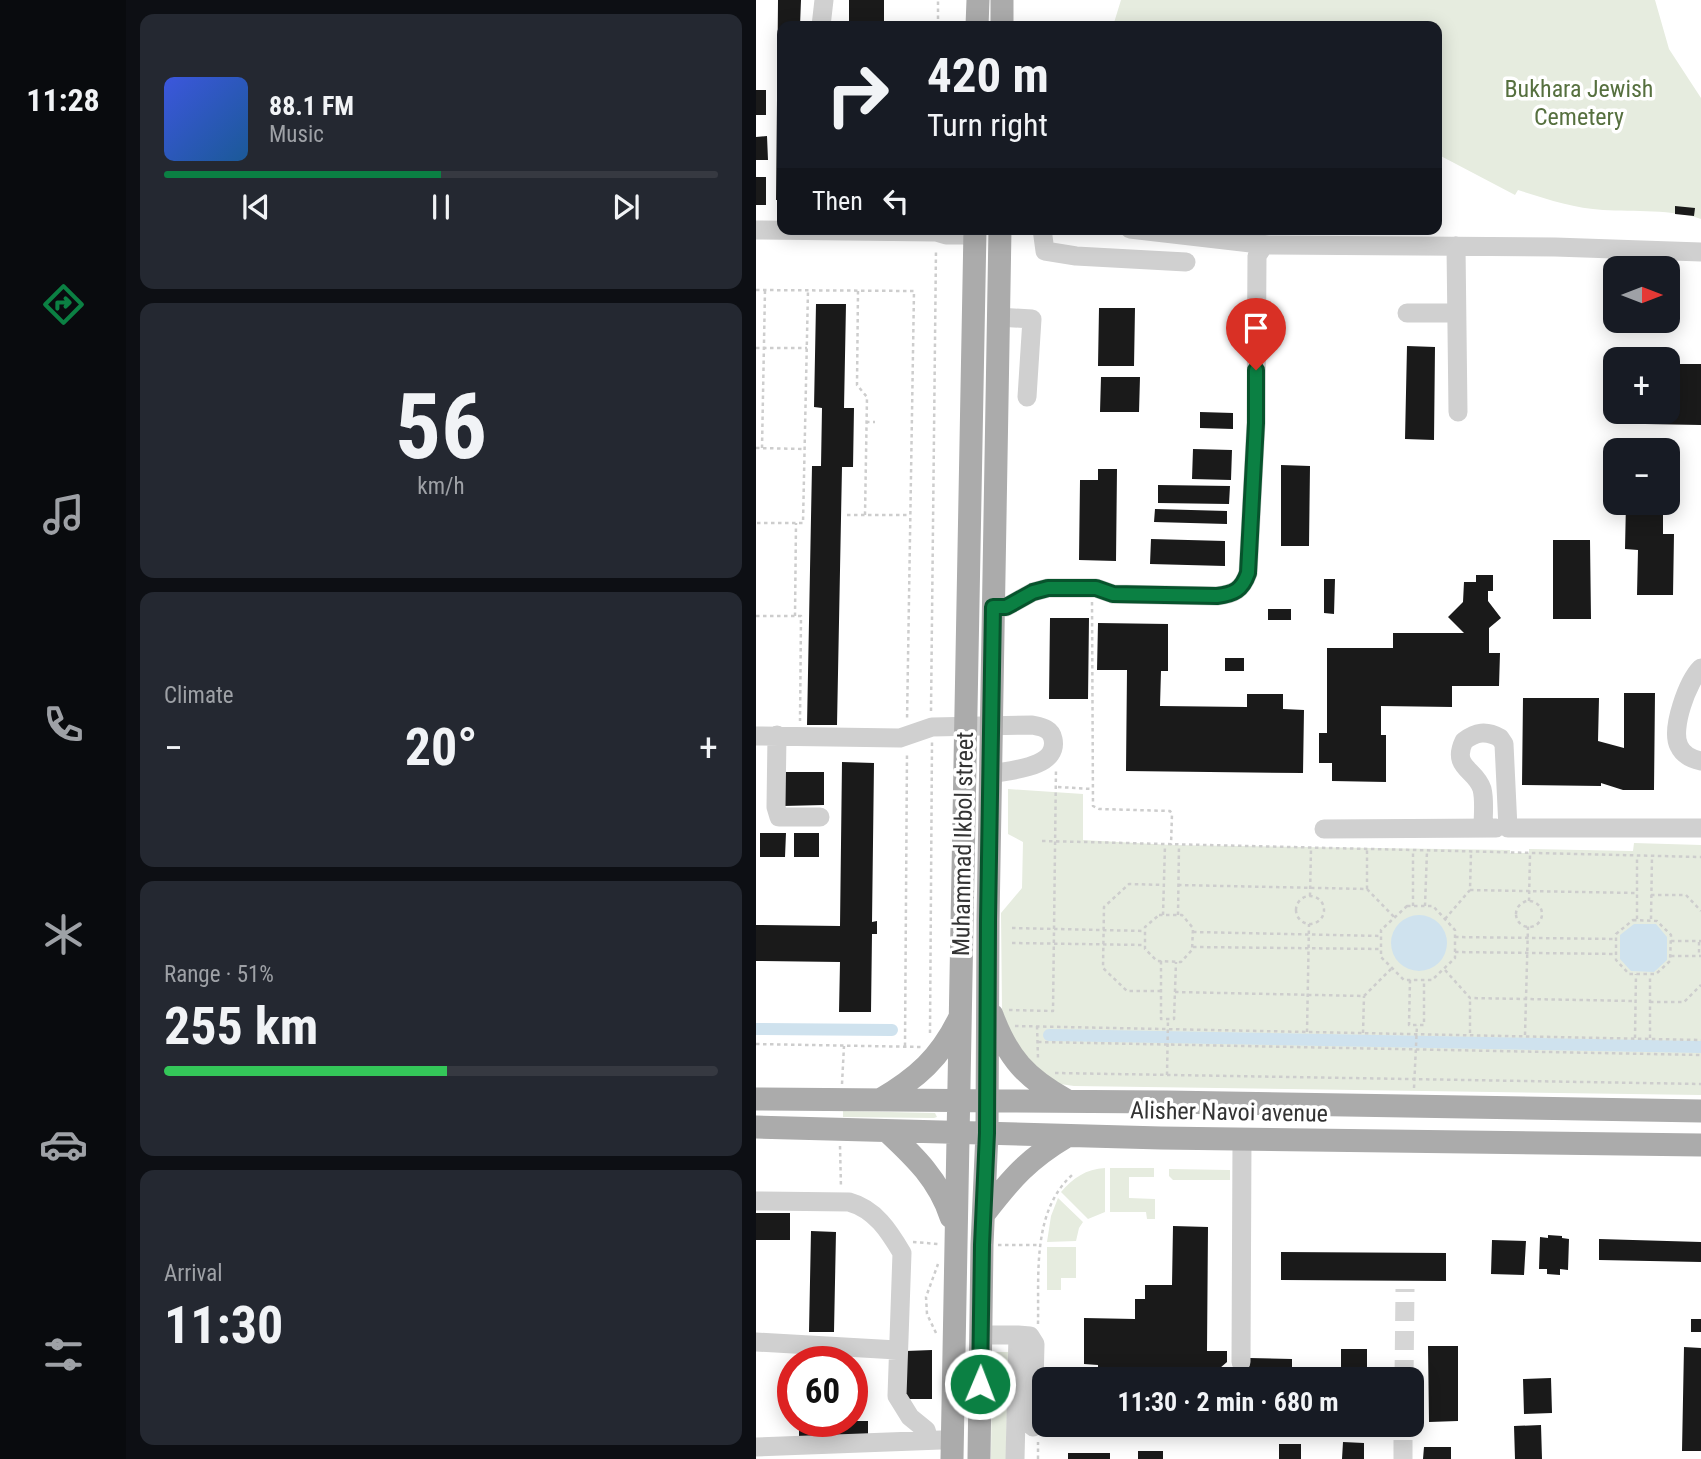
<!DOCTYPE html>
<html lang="en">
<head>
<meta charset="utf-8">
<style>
	:root { --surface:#171b24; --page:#242831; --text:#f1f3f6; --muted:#9ea1a6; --line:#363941; --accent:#0b8043 }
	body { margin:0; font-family:"Roboto Condensed",sans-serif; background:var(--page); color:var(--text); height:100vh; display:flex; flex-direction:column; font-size:26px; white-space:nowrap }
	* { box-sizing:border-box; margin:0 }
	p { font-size:23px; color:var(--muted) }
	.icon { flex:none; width:38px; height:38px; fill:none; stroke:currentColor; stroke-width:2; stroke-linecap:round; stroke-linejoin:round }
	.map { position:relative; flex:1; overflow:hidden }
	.details { display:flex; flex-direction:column; gap:14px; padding:14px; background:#0d0f14; width:630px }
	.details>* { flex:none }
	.top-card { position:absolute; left:21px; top:21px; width:665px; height:214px; border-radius:14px; box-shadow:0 4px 18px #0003; background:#171b24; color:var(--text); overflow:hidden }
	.needle { width:46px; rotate:90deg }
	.buttons { position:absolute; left:847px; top:256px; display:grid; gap:14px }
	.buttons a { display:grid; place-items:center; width:77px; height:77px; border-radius:14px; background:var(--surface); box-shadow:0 4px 18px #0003; font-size:35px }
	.speed { position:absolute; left:21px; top:1346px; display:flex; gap:14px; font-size:35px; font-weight:700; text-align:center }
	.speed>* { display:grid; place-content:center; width:91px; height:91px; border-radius:50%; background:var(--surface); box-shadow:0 4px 18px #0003; line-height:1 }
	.speed .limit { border:10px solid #d22; background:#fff; color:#111 }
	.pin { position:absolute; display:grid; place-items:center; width:60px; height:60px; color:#fff; margin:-72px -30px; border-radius:50% 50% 50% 0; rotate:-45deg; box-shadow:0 0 7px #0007 }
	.pin .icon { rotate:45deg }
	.me { position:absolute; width:77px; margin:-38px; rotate:1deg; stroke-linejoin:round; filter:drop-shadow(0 0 5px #0008) }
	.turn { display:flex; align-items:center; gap:24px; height:147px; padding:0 35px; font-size:32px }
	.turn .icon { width:91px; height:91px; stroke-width:2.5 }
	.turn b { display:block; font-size:49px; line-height:60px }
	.then { display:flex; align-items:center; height:66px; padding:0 35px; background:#0003; gap:14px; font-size:26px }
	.big { font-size:52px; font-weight:700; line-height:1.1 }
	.details .tile { flex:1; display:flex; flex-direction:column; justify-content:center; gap:10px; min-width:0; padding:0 24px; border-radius:14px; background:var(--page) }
	.details .dial { align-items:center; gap:0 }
	.dial b { font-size:91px; line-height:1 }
	.song { display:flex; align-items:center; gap:21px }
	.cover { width:84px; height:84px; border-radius:10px; background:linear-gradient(135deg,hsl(230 70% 55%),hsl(210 70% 35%)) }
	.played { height:7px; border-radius:4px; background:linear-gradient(90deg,var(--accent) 50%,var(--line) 50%) }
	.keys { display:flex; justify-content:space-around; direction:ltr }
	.heat { display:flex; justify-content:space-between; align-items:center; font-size:38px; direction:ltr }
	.charge { height:10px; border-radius:5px; background:linear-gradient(90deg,#34c759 51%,var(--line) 0) }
	.trip { position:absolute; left:276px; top:1367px; width:392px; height:70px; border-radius:14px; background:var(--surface); box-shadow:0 4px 18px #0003; font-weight:700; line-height:70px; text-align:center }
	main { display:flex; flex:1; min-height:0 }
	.dock { display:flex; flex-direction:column; width:126px; justify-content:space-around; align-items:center; background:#090b0e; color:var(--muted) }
	.dock .icon { width:49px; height:49px }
	.dock .active { color:var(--accent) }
	.dock b { font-size:32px; color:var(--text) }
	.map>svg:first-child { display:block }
	.green { fill:#e6ecdf }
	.water { fill:#cfe2ee }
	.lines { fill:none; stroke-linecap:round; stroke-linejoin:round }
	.canal { stroke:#cfe2ee; stroke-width:12 }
	.building { fill:#1a1a1a }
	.minor-tunnel { stroke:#d6d6d6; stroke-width:19; stroke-dasharray:19 10; stroke-linecap:butt }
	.path { stroke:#cdcdcd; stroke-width:2.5; stroke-dasharray:3.5 3.5; stroke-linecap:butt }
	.minor { stroke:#d0d0d0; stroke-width:19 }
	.major { stroke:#ababab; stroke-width:23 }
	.route-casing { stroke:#07532c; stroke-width:18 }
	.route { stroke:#0b8043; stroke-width:12 }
	.labels { text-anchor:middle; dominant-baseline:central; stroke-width:7; stroke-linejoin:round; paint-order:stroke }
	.park-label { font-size:24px; fill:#56703f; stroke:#fff }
	.street-label { font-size:24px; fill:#333; stroke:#fff }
</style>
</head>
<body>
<main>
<nav class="dock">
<b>11:28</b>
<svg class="icon active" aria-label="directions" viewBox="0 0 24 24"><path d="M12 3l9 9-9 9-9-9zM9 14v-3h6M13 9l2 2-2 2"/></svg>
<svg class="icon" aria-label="music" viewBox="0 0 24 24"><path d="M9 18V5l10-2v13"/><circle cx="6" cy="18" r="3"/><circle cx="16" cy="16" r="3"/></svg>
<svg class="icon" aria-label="phone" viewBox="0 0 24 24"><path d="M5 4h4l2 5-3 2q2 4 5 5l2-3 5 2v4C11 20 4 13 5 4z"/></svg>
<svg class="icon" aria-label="climate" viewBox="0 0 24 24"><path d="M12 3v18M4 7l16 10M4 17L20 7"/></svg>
<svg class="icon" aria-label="car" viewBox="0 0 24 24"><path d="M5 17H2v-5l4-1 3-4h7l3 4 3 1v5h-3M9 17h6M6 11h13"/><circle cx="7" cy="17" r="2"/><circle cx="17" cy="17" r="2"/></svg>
<svg class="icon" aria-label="filters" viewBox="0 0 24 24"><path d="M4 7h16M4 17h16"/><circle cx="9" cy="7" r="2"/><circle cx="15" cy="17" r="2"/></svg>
</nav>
<section class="details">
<div class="tile">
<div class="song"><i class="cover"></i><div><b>88.1 FM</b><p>Music</p></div></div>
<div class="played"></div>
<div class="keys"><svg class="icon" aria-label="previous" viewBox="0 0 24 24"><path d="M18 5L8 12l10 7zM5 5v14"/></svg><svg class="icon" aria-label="pause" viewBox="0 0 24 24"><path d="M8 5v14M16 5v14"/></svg><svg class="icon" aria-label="next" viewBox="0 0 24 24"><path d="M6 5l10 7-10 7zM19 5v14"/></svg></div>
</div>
<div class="tile dial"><b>56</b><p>km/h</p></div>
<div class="tile"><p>Climate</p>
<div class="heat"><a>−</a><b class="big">20°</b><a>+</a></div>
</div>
<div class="tile"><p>Range · 51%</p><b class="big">255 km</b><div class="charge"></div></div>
<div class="tile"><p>Arrival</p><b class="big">11:30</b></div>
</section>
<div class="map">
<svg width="945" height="1459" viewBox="0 0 945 1459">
	<rect width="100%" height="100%" fill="#fff"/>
	<path class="green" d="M365,0H899L913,49L945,98V219C918,209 877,212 847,210C818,208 790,199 762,190L759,195L681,154V26H357Z
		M252,789L327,794V840L415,845L754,850V853H773V849L877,851L878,843L945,845V1095L318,1086L297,1083L261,1049L246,1010L245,913L266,888L267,842L252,834Z
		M87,1111L179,1113L181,1117L178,1118L87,1117Z
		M349,1168V1212L332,1219L305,1192C317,1178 330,1169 349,1168Z
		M354,1168H398V1177H373V1198L399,1199V1219H391L390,1212H354Z
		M413,1169L474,1170V1180H417L413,1176Z
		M302,1198L327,1222L323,1228L320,1241L291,1242L295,1216Z
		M291,1247H320V1278H305V1290H291Z
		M236,1352H252L250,1459H235Z"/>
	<path class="water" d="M635 943a28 28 0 1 1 56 0a28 28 0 1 1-56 0Z
		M878,924H900L911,937V960L898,972L875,971L864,959V935Z"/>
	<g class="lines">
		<path class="canal" d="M0,1029L136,1030
			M293,1035L945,1047"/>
	</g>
	<path class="building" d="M22,0H45L44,26H26V200H20Z
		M93,0H128V26H93Z
		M0,90H10V115H0Z
		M11,136L12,160H0V137Z
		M0,177H10V205H0Z
		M919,206L939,208L938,216L919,214Z
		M60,304H90L88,408H98L97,467H86L81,725H51L56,466H65L66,408L58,407Z
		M343,308H379L378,366H342Z
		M651,346L679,347L678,440L649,439Z
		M912,364H945V425L889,424V411H912Z
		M345,377H384L383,412H344Z
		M444,412L477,413V429L444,428Z
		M437,449L476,450L475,480L436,479Z
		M525,465L554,466L553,546H525Z
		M342,469H361L360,561L323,560L324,480H342Z
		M402,485L474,486L473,504L402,503Z
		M870,502H907V534H918L917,595H881L882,550L869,549Z
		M399,509L471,511V524L398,522Z
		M395,539L469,541V566L394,564Z
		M797,540H834L835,619H797Z
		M720,575H737V591H732V601L745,618L733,628V653H744L743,686H696V707L625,706V735H630V782L576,781V763H563V733H571V648H637V633H708L692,617L707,602L708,582H720Z
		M568,579H579L578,614L568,613Z
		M512,609H535V620H512Z
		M294,618H333L332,699H293Z
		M342,623L412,624V671H405L404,706L491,707V694H527V709L548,710L547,773L370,771L371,670H341Z
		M469,658H488V671H469Z
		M868,693H899L898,790H867L845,783V786L766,785L767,698H843L842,741L868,748Z
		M86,762L118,763L116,922L121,921V934H116L115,1012H83L84,962L0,961V925L84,926Z
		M27,772H68V805L27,806Z
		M4,833H30L29,857H4Z
		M38,833H63V857H38Z
		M0,1213H34V1240H0Z
		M417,1226L452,1227L451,1351H471V1362L464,1368L388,1367V1379H342V1365L328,1364V1318L379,1319V1299H389V1285H416Z
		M55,1231L80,1232L78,1332H53Z
		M792,1235L806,1236V1238L813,1239L812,1270L804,1269V1275L791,1274V1269H783L784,1237L792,1238Z
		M843,1239L945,1242V1262L843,1260Z
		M736,1240L770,1241L768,1275L735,1274Z
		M525,1252L690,1253V1281L525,1280Z
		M935,1319H945V1332H935Z
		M672,1346H702V1421L673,1422Z
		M928,1347L945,1348V1451H926Z
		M585,1349H611V1379H585Z
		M176,1350V1399H150V1351Z
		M493,1358L536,1359V1379H493Z
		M795,1378L796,1413L768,1414L767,1379Z
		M43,1421H112V1436L43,1437Z
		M340,1424H384V1431L340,1430Z
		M785,1425L786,1459H759L758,1426Z
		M587,1442L608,1443V1459H586Z
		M523,1444H545V1459H523Z
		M668,1447H695V1459H667Z
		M382,1451H407V1459H382Z
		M312,1453H354V1459H312Z"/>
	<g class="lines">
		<path class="minor-tunnel" d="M648,1379L649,1289
			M647,1459V1424"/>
		<path class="path" d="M182,26V0
			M0,290L158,291L151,721
			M102,291L101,385L111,397L109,515
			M0,348H51
			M110,422H119
			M0,448L48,449
			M6,448L9,290
			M91,515H154
			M1,523H47L52,290
			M336,602L337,806L343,809L414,811L416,814L415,845
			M0,616H45L44,721
			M39,616L40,523
			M175,711L180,249
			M302,787L336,789
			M286,841L945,857
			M422,885L611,889V850
			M611,889L638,917
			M714,890L881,893
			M895,895H930L945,911
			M540 910a14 14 0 1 1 28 0a14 14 0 1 1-28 0Z
			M554,896L555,849
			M760 914a13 13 0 1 1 26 0a13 13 0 1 1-26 0Z
			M773,901L774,855
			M651,906H677L699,930V958L676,980H648L625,957V930Z
			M657,906V851
			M669,906L671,851
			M403,915H426L437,928L436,950L425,962L401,961L389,949V927Z
			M407,915L409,845
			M422,915L423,845
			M689,919L714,890L715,852
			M881,919V856
			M895,919L896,856
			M877,920L901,921L915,935L914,961L900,974H873L860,960V934Z
			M256,928L388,931
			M437,932L625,936
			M699,937L860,939
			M915,941H945
			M943,942V956
			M256,943L389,945
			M437,947L625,949
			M699,952L860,954
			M915,956H945
			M405,961V1019H418L420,962
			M689,970L714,998L879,1001
			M654,980L653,1025H668V980
			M405,991H371L347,968L348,907L373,884L408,885
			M419,992L608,996L635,969
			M894,1002H928L945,985
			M253,1010L297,1011L300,768
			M259,1026L945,1040
			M281,1026L282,1058
			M551,1032L553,924
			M174,1033L176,742
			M607,1033L608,996
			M714,1033V998
			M769,1035L772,926
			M879,1038L880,974
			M894,1038V975
			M282,1042L945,1055
			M0,1044L165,1047
			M149,1046L151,752
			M299,1073L945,1084
			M411,1075L412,1019
			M86,1084L88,1046
			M658,1088L661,1025
			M84,1146L85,1188
			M157,1242L182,1244
			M242,1245H284
			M282,1324C283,1273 276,1212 316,1175
			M180,1333L171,1314L170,1297L182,1264
			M282,1459V1442"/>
		<path class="minor" d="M65,26L68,0
			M286,229L289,251L320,256L430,262
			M374,229L512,245
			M0,230L180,232L190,235H219
			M700,246L702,412
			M651,313H700
			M242,317L276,319L271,397
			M237,607H250L277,592L292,588H340L357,594L461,596C478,594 486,590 492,573L500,423L501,256L508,245L799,247L945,252
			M945,668C932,681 914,729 923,746C927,755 936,759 945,761
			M21,735L20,807L23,817H64
			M0,736L144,738L176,727L276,725C285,727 295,728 297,739C303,768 254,770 235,774
			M727,828C727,816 729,801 726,789C720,769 695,768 708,741C720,732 730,730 744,738L748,744L752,828H945
			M568,829L740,828
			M0,1201L93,1202C119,1209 133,1231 146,1253L141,1396L154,1417L170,1430L173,1440
			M225,1335H262L259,1459
			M262,1335L274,1336L279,1344L277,1427
			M0,1342L141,1350
			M485,1362L486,1139
			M0,1447L185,1440"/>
		<path class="major" d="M221,26L222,0
			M246,26V0
			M236,1015C252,1058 270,1078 310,1100
			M0,1099L411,1102L945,1111
			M124,1100C161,1078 184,1058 203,1019
			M0,1127L405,1138L945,1145
			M131,1131C159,1157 183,1180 195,1217
			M228,1214C255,1179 272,1159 311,1136
			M196,1459L219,229
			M223,1459L226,1245L231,1133L232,921L244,229"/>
	</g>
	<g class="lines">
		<defs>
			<path id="route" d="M224,1384L226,1245L231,1133L232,921L237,607H250L277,592L292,588H340L357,594L461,596C478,594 486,590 492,573L500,423V370"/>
		</defs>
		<use href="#route" class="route-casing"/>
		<use href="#route" class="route"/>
	</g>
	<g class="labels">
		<g class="park-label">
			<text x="823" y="89">Bukhara Jewish<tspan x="823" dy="28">Cemetery</tspan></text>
		</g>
		<g class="street-label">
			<text transform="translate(207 844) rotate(-89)">Muhammad Ikbol street</text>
			<text transform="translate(473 1112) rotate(1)">Alisher Navoi avenue</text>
		</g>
	</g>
</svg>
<div class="buttons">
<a><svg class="needle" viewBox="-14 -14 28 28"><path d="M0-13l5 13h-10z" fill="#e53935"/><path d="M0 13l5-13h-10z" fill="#9ea1a6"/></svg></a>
<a>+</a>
<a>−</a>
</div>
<div class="speed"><div class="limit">60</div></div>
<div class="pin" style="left:500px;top:370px;background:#d93025"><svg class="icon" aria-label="arrive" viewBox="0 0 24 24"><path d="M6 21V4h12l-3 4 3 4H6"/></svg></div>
<svg class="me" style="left:224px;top:1384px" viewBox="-20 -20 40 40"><circle r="17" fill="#0b8043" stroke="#fff" stroke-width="3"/><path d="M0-11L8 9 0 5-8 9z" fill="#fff"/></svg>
<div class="trip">11:30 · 2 min · 680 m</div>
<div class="top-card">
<div class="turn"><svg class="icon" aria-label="right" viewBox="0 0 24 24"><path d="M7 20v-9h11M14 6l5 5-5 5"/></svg><div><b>420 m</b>Turn right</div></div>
<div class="then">Then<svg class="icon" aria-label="left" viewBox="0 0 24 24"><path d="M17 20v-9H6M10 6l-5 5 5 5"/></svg></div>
</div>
</div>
</main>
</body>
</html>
